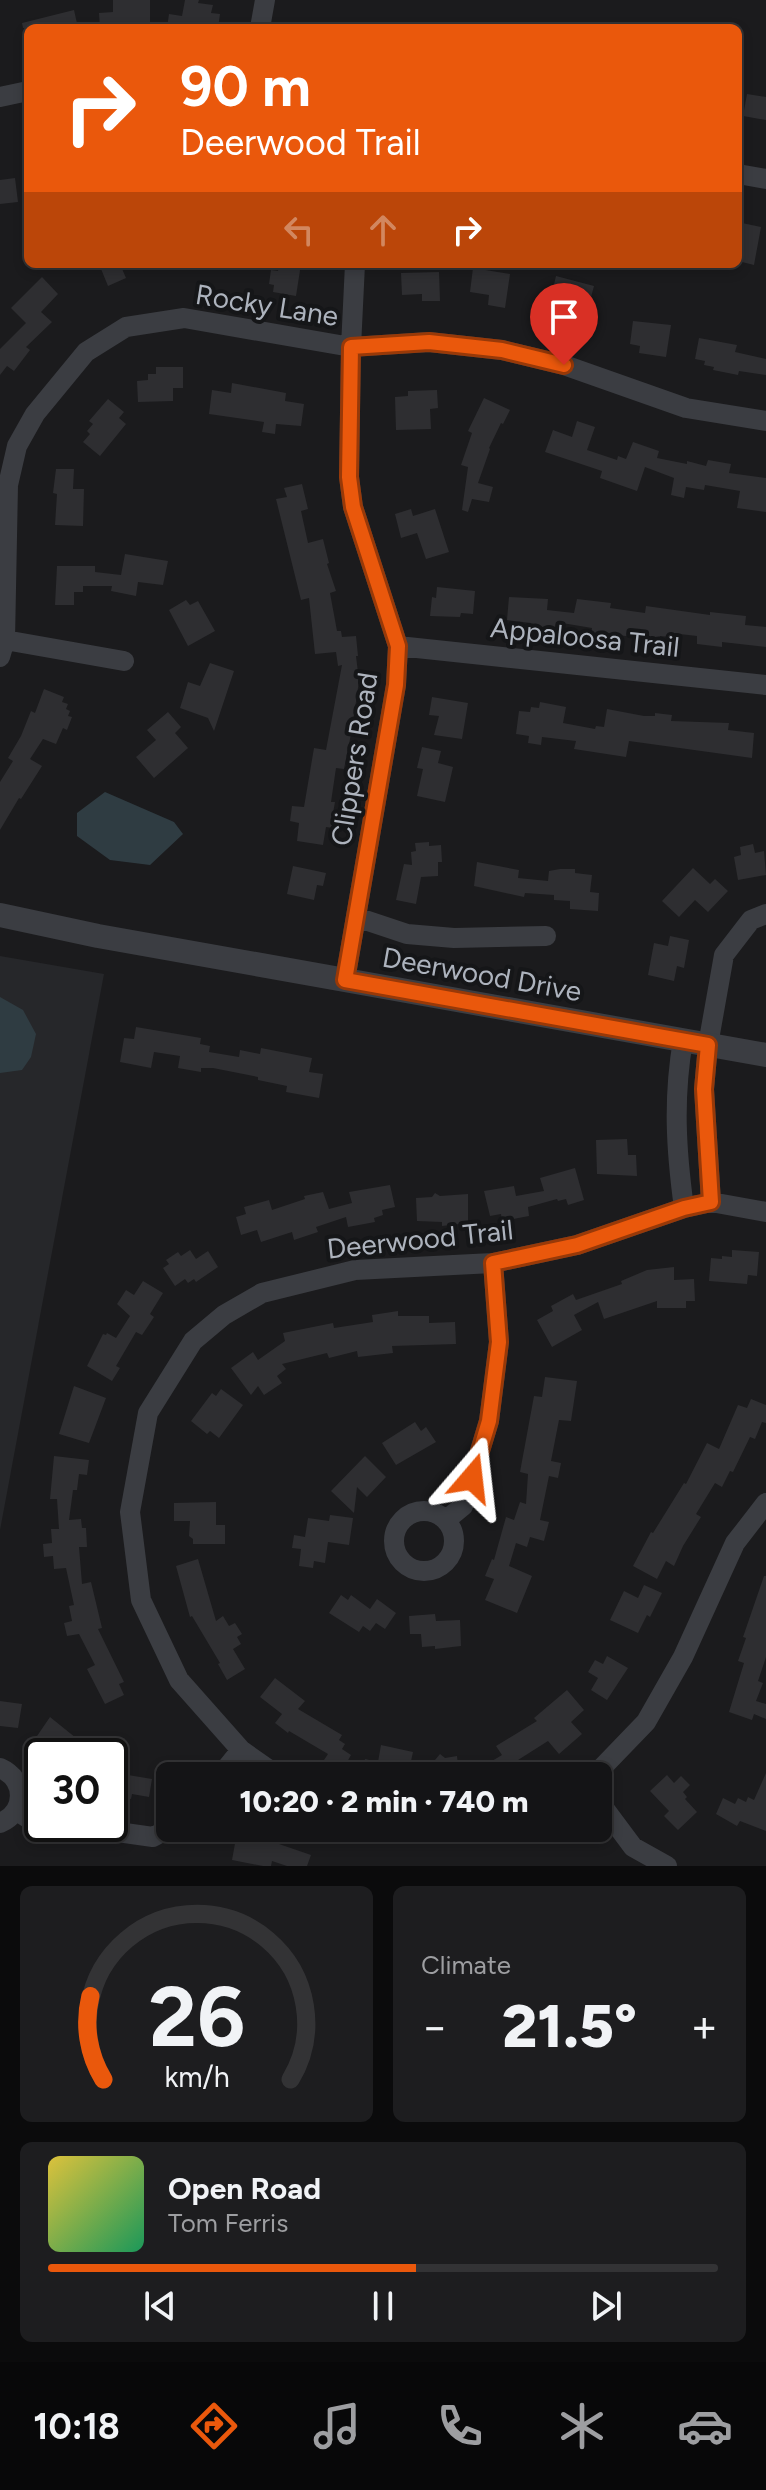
<!DOCTYPE html>
<html lang="en">
<head>
<meta charset="utf-8">
<style>
	:root { --surface:#141416; --page:#1d1d1f; --text:#f1f3f6; --muted:#9d9ea1; --line:#333335; --accent:#ea580c }
	body { margin:0; font-family:Figtree,sans-serif; background:var(--page); color:var(--text); height:100vh; display:flex; flex-direction:column; font-size:30px; white-space:nowrap }
	* { box-sizing:border-box; margin:0 }
	p { font-size:26px; color:var(--muted) }
	.icon { flex:none; width:44px; height:44px; fill:none; stroke:currentColor; stroke-width:2; stroke-linecap:round; stroke-linejoin:round }
	.map { position:relative; height:1866px; overflow:hidden }
	.details { display:flex; flex-direction:column; gap:20px; padding:20px; background:#0b0b0c; flex:1 }
	.details>* { flex:none }
	.hud { position:absolute; left:24px; top:24px; width:718px; height:244px; border-radius:12px; box-shadow:0 4px 12px #0003,0 0 0 2px var(--line); background:#ea580c; color:#fff; overflow:hidden }
	.speed { position:absolute; left:24px; top:1738px; display:flex; gap:16px; font-size:40px; font-weight:700; text-align:center }
	.speed>* { display:grid; place-content:center; width:104px; height:104px; border-radius:50%; background:var(--surface); box-shadow:0 4px 12px #0003,0 0 0 2px var(--line); line-height:1 }
	.speed .limit { border:4px solid #111; border-radius:12px; background:#fff; color:#111 }
	.pin { position:absolute; display:grid; place-items:center; width:68px; height:68px; color:#fff; margin:-82px -34px; border-radius:50% 50% 50% 0; rotate:-45deg; box-shadow:0 0 8px #0007 }
	.pin .icon { rotate:45deg }
	.me { position:absolute; width:88px; margin:-44px; rotate:17deg; stroke-linejoin:round; filter:drop-shadow(0 0 6px #0008) }
	.turn { display:flex; align-items:center; gap:28px; height:168px; padding:0 24px; font-size:36px }
	.turn .icon { width:104px; height:104px; stroke-width:2.5 }
	.turn b { display:block; font-size:56px; line-height:68px }
	.lanes { display:flex; align-items:center; height:76px; padding:0 24px; background:#0003; justify-content:center; gap:40px; direction:ltr }
	.lanes .off { opacity:.35 }
	.big { font-size:60px; font-weight:800; line-height:1.1 }
	.details .widget { flex:1; display:flex; flex-direction:column; justify-content:center; gap:12px; min-width:0; padding:0 28px; border-radius:12px; background:var(--page) }
	.details .dial { align-items:center; gap:0 }
	.dial svg { height:208px; overflow:visible; fill:none; stroke:var(--line); stroke-width:7; stroke-linecap:round; text-anchor:middle }
	.dial text { fill:var(--text); stroke:none }
	.song { display:flex; align-items:center; gap:24px }
	.cover { width:96px; height:96px; border-radius:12px; background:linear-gradient(135deg,hsl(50 70% 55%),hsl(150 70% 35%)) }
	.played { height:8px; border-radius:4px; background:linear-gradient(90deg,var(--accent) 55%,var(--line) 55%) }
	.keys { display:flex; justify-content:space-around; direction:ltr }
	.heat { display:flex; justify-content:space-between; align-items:center; font-size:44px; direction:ltr }
	.details .tiles { flex:1; display:grid; gap:20px; grid-template-columns:1fr 1fr }
	.widget:last-child { grid-column:span 2 }
	.trip { position:absolute; left:156px; top:1762px; width:456px; height:80px; border-radius:12px; background:var(--surface); box-shadow:0 4px 12px #0003,0 0 0 2px var(--line); font-weight:800; line-height:80px; text-align:center }
	.menu { display:flex; height:128px; justify-content:space-around; align-items:center; background:#080809; color:var(--muted) }
	.menu .icon { width:56px; height:56px }
	.menu .on { color:var(--accent) }
	.menu b { font-size:36px; color:var(--text) }
	.map>svg:first-child { display:block }
	.built { fill:#26272a }
	.water { fill:#2f3c42 }
	.building { fill:#2e2e31 }
	.lines { fill:none; stroke-linecap:round; stroke-linejoin:round }
	.minor { stroke:#3b3d42; stroke-width:20 }
	.tertiary { stroke:#3b3d42; stroke-width:24 }
	.route-casing { stroke:#983908; stroke-width:20 }
	.route { stroke:#ea580c; stroke-width:14 }
	.labels { text-anchor:middle; dominant-baseline:central; stroke-width:8; stroke-linejoin:round; paint-order:stroke }
	.street-label { font-size:28px; fill:#adb3bd; stroke:#151618 }
</style>
</head>
<body>
<div class="map">
<svg width="766" height="1866" viewBox="0 0 766 1866">
	<rect width="100%" height="100%" fill="#1b1b1d"/>
	<path class="built" d="M0,956L104,974L0,1530Z"/>
	<path class="water" d="M105,792L174,822L183,834L150,865L110,860L77,836V813Z
		M0,997L23,1010L36,1034L31,1057L22,1070L0,1073Z"/>
	<path class="building" d="M113,0H150V22H123L124,28H100L99,13L113,12Z
		M185,0H199L198,3L213,5L211,13L220,14L218,28H167L169,14L182,16Z
		M74,10L78,28H23L22,23Z
		M747,94L766,97V120L743,116Z
		M15,178L18,202L0,204V180Z
		M742,223L761,227L754,265L738,261V241Z
		M99,264H120L126,278L108,286Z
		M279,264H301L296,296L273,292L274,285L269,284L271,270L278,271Z
		M473,268L510,274L505,308L488,305L489,295L470,292Z
		M439,272L440,301H422V294L402,295L401,273Z
		M556,276L594,286L583,328L566,324L569,314L566,313L568,305L550,301Z
		M42,277L58,294L41,312L52,322L26,347L30,350L14,371L7,366L0,375V349L26,323L11,308Z
		M633,321L671,325L666,357L639,353L640,346L630,344Z
		M699,338L737,345L735,352L766,359V375L739,371L738,375L713,370L714,367L704,365L705,361L695,359Z
		M156,367H183V388H173V401L138,402L137,381L148,380V374H156Z
		M232,383L286,393L285,401L304,404L301,426L276,424L275,434L262,432L264,422L209,414L212,390L231,393Z
		M437,390L438,408L430,409L431,429L396,430L395,397L408,396V391Z
		M484,398L510,410L503,424L501,423L489,448L490,449L478,483L493,487L489,502L472,499L468,512L462,510L468,467L461,465L472,433L468,431Z
		M108,399L124,412L119,418L126,424L100,456L83,442L90,434L87,431L93,424L89,421Z
		M577,421L595,427L587,450L617,460L618,456L626,459L633,442L659,451L657,458L687,464V461L706,466L708,460L731,464L729,473L766,478V512L737,508L740,491L705,485L704,490L686,487L684,498L671,495L674,478L645,467L637,491L600,478L602,471L545,452L553,430L572,437Z
		M56,469H74L73,489H84L83,526L55,525L57,494L53,493Z
		M302,484L308,509L301,511L308,543L323,539L329,563L327,564L336,591L330,593L337,631H341L342,637L356,636L358,656H356L359,681L352,729L344,769L336,768L331,802H335L333,813L336,814L333,828L326,827L323,845L297,841L299,823L290,821L292,806L304,807L314,748L326,750L342,665L338,666L336,652L315,654L309,598L301,600L276,499L287,497L284,488Z
		M411,509L413,516L435,509L449,552L426,559L417,533L401,538L395,514Z
		M125,554L168,561L163,585L138,582L136,596L111,591L112,586H83V592H74V605H55L57,566H95V572L121,575Z
		M437,587L475,591L473,614L461,613L460,617L430,616L432,597L436,598Z
		M509,597L548,599L547,610L574,613L577,599L611,603L610,608L645,613L646,606L710,615V612L746,616L745,625L766,627V647L722,642V647L697,644V636L671,633L670,637L660,636V640L617,635L616,638L591,634L592,628L556,622L555,630L530,628L531,623L507,620Z
		M186,600L190,605L198,601L215,631L188,646L169,610Z
		M210,663L234,671L214,731L208,718L180,708L188,682L200,686Z
		M44,689L64,697L62,702L68,704L66,709L70,711L68,716L72,717L67,730L63,728L56,744L43,739L30,759L42,766L21,799L19,798L0,830V782L13,761L8,758L21,736L31,711L35,713Z
		M432,697L468,703L462,739L434,735L439,716L429,715Z
		M540,702L566,707L563,723L595,729L596,726L604,727L607,709L644,716H655V713L672,715L671,721L729,723L728,730L754,733L752,758L629,741L626,757L574,749L576,741L542,737L541,745L528,743L529,736L516,734L519,711L530,712L531,707L539,708Z
		M168,712L181,727L175,733L188,748L154,778L136,757L156,740L147,730Z
		M422,747L441,751L438,763L453,767L445,802L417,796L423,769L417,768Z
		M429,842V846L441,845L442,862H438V876L421,877L416,904L396,900L404,864L412,865L411,852L416,851L415,843Z
		M753,844L755,853L764,851L766,875L738,880L734,857L741,855L740,847Z
		M477,862L519,870L518,878L548,881L549,871L560,869H575V873L592,875L590,892L599,893L598,911L570,909V901L554,900V895L525,893L524,897L474,886Z
		M293,866L326,873L323,886L317,885L314,900L287,894Z
		M693,868L710,884L715,879L728,891L708,912L695,900L679,917L662,901Z
		M670,936L689,940L684,968L677,966L674,981L648,975L654,943L668,946Z
		M136,1027L201,1038L200,1044L210,1046L209,1052L239,1057L240,1050L260,1054L261,1048L312,1058L309,1072L323,1074L319,1098L286,1092L287,1086L258,1080V1077L213,1068H201V1072L178,1068L180,1056L154,1052L151,1068L120,1062L124,1038L134,1039Z
		M627,1139L628,1155H636L637,1176L597,1174L596,1140Z
		M575,1168L584,1200L568,1205L566,1199L558,1201L557,1199L528,1207L529,1216L502,1221L501,1214L490,1216L484,1191L514,1186L516,1196L544,1191L540,1178Z
		M390,1185L395,1207L382,1210L383,1215L374,1218L375,1222L348,1227L346,1217L316,1227L318,1232L294,1240L292,1232L261,1242L257,1230L241,1235L236,1217L246,1214L244,1207L269,1200L272,1210L305,1199L304,1196L323,1192L329,1209L352,1203L349,1192Z
		M435,1193L440,1196L468,1194V1223L442,1226V1222L417,1221L416,1198L432,1197Z
		M190,1250L196,1259L208,1251L218,1267L196,1282L194,1279L188,1283L185,1279L175,1286L163,1268L169,1264L166,1260L178,1252L181,1256Z
		M732,1250L759,1252L757,1276L748,1275L747,1284L709,1281L711,1258L722,1259V1256L732,1257Z
		M674,1267V1280L694,1279L695,1301H686V1308H657V1301L604,1319L598,1302L574,1315L582,1330L552,1347L537,1320L553,1311L551,1306L573,1294L576,1300L622,1284L621,1281L647,1270Z
		M143,1281L163,1293L150,1314L154,1317L142,1335L136,1332L116,1366L120,1368L112,1381L87,1366L103,1334L106,1335L107,1333L116,1338L130,1316L117,1304L126,1290L134,1295Z
		M398,1311V1316H429V1323L455,1322L456,1344L392,1346L393,1353L358,1357L357,1351L329,1358L327,1353L282,1364L286,1369L277,1376L282,1383L264,1395L258,1386L251,1395L231,1368L253,1352L258,1360L285,1341L283,1333L333,1323L334,1328L373,1322L372,1315Z
		M545,1377L577,1381L571,1421L559,1420L551,1461L561,1463L558,1478L549,1476L540,1520L549,1522L544,1541L530,1537L527,1547L516,1543L509,1566L532,1576L517,1613L485,1600L494,1579L485,1576L492,1559L494,1560L506,1517L514,1520L520,1502L526,1504L528,1474L520,1472L534,1396L542,1397Z
		M74,1386L106,1398L89,1443L59,1434Z
		M221,1389L243,1405L219,1438L210,1431L207,1434L191,1421L212,1393L216,1396Z
		M751,1399L766,1405V1423L762,1422L755,1439L750,1437L733,1472L730,1471L722,1487L715,1483L696,1514L701,1517L683,1546L674,1566L666,1561L657,1579L633,1566L651,1532L653,1533L684,1483L686,1484L707,1443L719,1449L738,1405L747,1408Z
		M415,1422L421,1431L426,1427L436,1442L396,1465L382,1443Z
		M54,1456L89,1460L87,1475L79,1474L77,1490H73L69,1520L81,1519L82,1528H86L87,1547H79L82,1584L91,1582L102,1628L98,1629L124,1682L119,1684L124,1695L105,1704L87,1669L95,1665L79,1634L67,1636L64,1623L72,1621L69,1606L74,1605L66,1568L54,1569L53,1556L44,1557L43,1544L52,1543L51,1529H59L57,1499H50Z
		M365,1456L386,1477L367,1497L357,1487L354,1513L331,1491Z
		M216,1502V1525H225V1544H193V1539L189,1536L190,1521H174V1503Z
		M330,1515L353,1518L349,1545L328,1542L325,1563L314,1561L313,1568L299,1566L301,1549L292,1548L294,1535L305,1537L308,1518L329,1521Z
		M198,1559L216,1621L223,1616L229,1626L235,1623L242,1634L237,1637L241,1644L233,1649L245,1669L227,1680L218,1664L220,1663L192,1616L190,1617L176,1566Z
		M764,1576H766V1657L758,1681L763,1683L756,1701L766,1704V1719L754,1714L752,1720L729,1712L744,1663L738,1661L746,1638L743,1637Z
		M644,1585L662,1593L650,1617L647,1615L638,1633L610,1620L624,1591L638,1598Z
		M341,1595L348,1600L351,1595L370,1609L377,1599L396,1613L385,1629L376,1623L370,1631L363,1626L359,1632L329,1613Z
		M435,1614L436,1621L460,1620L461,1646L435,1649V1646L422,1647L421,1634H410L409,1616Z
		M607,1656L628,1668L607,1700L591,1690L598,1678L588,1672L595,1660L603,1664Z
		M275,1678L305,1701L298,1709L342,1735L339,1740L345,1744L342,1749L351,1755L342,1771L324,1760L328,1754L289,1731L288,1733L275,1723L282,1714L260,1697Z
		M567,1690L584,1710L571,1722L582,1734L559,1754L548,1741L518,1760L523,1768L511,1776H501L492,1761L502,1755L496,1746L537,1721L534,1718Z
		M0,1701L22,1704L18,1728L0,1726Z
		M50,1717L76,1738L89,1756H57L35,1739Z
		M381,1745L413,1752L411,1761L435,1760L440,1754L445,1758L457,1756L459,1776H362L365,1759L378,1762Z
		M110,1772L152,1779L149,1797L132,1794L131,1799L110,1795Z
		M766,1773V1831L740,1821L737,1826L716,1814L723,1798L735,1804L738,1798L746,1802L748,1797L754,1800Z
		M667,1775L674,1783L681,1776L690,1785L683,1792L687,1797L685,1799L697,1812L678,1830L664,1816L669,1811L650,1791Z
		M260,1834L280,1838L279,1844L311,1855L307,1866H287L272,1861L271,1866H263L232,1860L236,1838L259,1842Z"/>
	<g class="lines">
		<path class="minor" d="M260,28L265,0
			M0,97L28,91
			M738,174L766,179
			M5,640L124,661
			M398,646L766,685
			M0,657L5,640L8,485L17,446L35,414L86,352L126,327L184,318L351,347L429,342L502,350L564,365L686,408L766,421
			M356,917L407,934L454,938L546,936
			M345,980L396,685L398,646L353,507L349,477L351,347L355,264
			M683,1040C673,1099 676,1149 684,1208
			M711,1202L704,1089L708,1045L724,955L751,920L766,914
			M394 1541a30 30 0 1 1 60 0a30 30 0 1 1-60 0Z
			M446,1520L463,1506L489,1421L499,1342L493,1263
			M0,1768C27,1780 26,1812 0,1823
			M220,1776L241,1750
			M278,1776L241,1750L179,1680L141,1600L130,1512L148,1413L193,1341L224,1315L262,1293L355,1270L493,1263L577,1245L684,1208L711,1202L766,1212
			M594,1776L646,1722L683,1657L735,1543L766,1503
			M598,1800L633,1847L667,1866
			M17,1811L31,1820L42,1821
			M61,1824L153,1837L170,1828
			M395,1828C420,1833 448,1832 473,1828"/>
		<path class="tertiary" d="M0,915L98,936L766,1055"/>
	</g>
	<g class="lines">
		<defs>
			<path id="route" d="M472,1478L489,1421L499,1342L493,1263L577,1245L684,1208L711,1202L704,1089L708,1045L345,980L396,685L398,646L353,507L349,477L351,347L429,342L502,350L564,365"/>
		</defs>
		<use href="#route" class="route-casing"/>
		<use href="#route" class="route"/>
	</g>
	<g class="labels">
		<g class="street-label">
			<text transform="translate(267 305) rotate(9)">Rocky Lane</text>
			<text transform="translate(585 637) rotate(6)">Appaloosa Trail</text>
			<text transform="translate(354 759) rotate(-81)">Clippers Road</text>
			<text transform="translate(482 974) rotate(10)">Deerwood Drive</text>
			<text transform="translate(420 1239) rotate(-6)">Deerwood Trail</text>
		</g>
	</g>
</svg>
<div class="speed"><div class="limit">30</div></div>
<div class="pin" style="left:564px;top:365px;background:#d93025"><svg class="icon" aria-label="arrive" viewBox="0 0 24 24"><path d="M6 21V4h12l-3 4 3 4H6"/></svg></div>
<svg class="me" style="left:472px;top:1478px" viewBox="-20 -20 40 40"><path d="M0-17L14 15 0 8-14 15z" fill="#ea580c" stroke="#fff" stroke-width="4"/></svg>
<div class="trip">10:20 · 2 min · 740 m</div>
<div class="hud">
<div class="turn"><svg class="icon" aria-label="right" viewBox="0 0 24 24"><path d="M7 20v-9h11M14 6l5 5-5 5"/></svg><div><b>90 m</b>Deerwood Trail</div></div>
<div class="lanes"><svg class="icon off" aria-label="left" viewBox="0 0 24 24"><path d="M17 20v-9H6M10 6l-5 5 5 5"/></svg><svg class="icon off" aria-label="ahead" viewBox="0 0 24 24"><path d="M12 20V5M6 11l6-6 6 6"/></svg><svg class="icon" aria-label="right" viewBox="0 0 24 24"><path d="M7 20v-9h11M14 6l5 5-5 5"/></svg></div>
</div>
</div>
<section class="details">
<div class="tiles">
<div class="widget dial"><svg viewBox="0 0 100 80">
<path d="M14 69A42 42 0 1 1 86 69"/>
<path d="M14 69A42 42 0 0 1 9 37" stroke="#ea580c"/>
<text x="50" y="56" font-size="32" font-weight="700">26</text>
<text x="50" y="72" font-size="11">km/h</text>
</svg></div>
<div class="widget"><p>Climate</p>
<div class="heat"><a>−</a><b class="big">21.5°</b><a>+</a></div>
</div>
<div class="widget">
<div class="song"><i class="cover"></i><div><b>Open Road</b><p>Tom Ferris</p></div></div>
<div class="played"></div>
<div class="keys"><svg class="icon" aria-label="previous" viewBox="0 0 24 24"><path d="M18 5L8 12l10 7zM5 5v14"/></svg><svg class="icon" aria-label="pause" viewBox="0 0 24 24"><path d="M8 5v14M16 5v14"/></svg><svg class="icon" aria-label="next" viewBox="0 0 24 24"><path d="M6 5l10 7-10 7zM19 5v14"/></svg></div>
</div>
</div>
</section>
<nav class="menu">
<b>10:18</b>
<svg class="icon on" aria-label="directions" viewBox="0 0 24 24"><path d="M12 3l9 9-9 9-9-9zM9 14v-3h6M13 9l2 2-2 2"/></svg>
<svg class="icon" aria-label="music" viewBox="0 0 24 24"><path d="M9 18V5l10-2v13"/><circle cx="6" cy="18" r="3"/><circle cx="16" cy="16" r="3"/></svg>
<svg class="icon" aria-label="phone" viewBox="0 0 24 24"><path d="M5 4h4l2 5-3 2q2 4 5 5l2-3 5 2v4C11 20 4 13 5 4z"/></svg>
<svg class="icon" aria-label="climate" viewBox="0 0 24 24"><path d="M12 3v18M4 7l16 10M4 17L20 7"/></svg>
<svg class="icon" aria-label="car" viewBox="0 0 24 24"><path d="M5 17H2v-5l4-1 3-4h7l3 4 3 1v5h-3M9 17h6M6 11h13"/><circle cx="7" cy="17" r="2"/><circle cx="17" cy="17" r="2"/></svg>
</nav>
</body>
</html>
